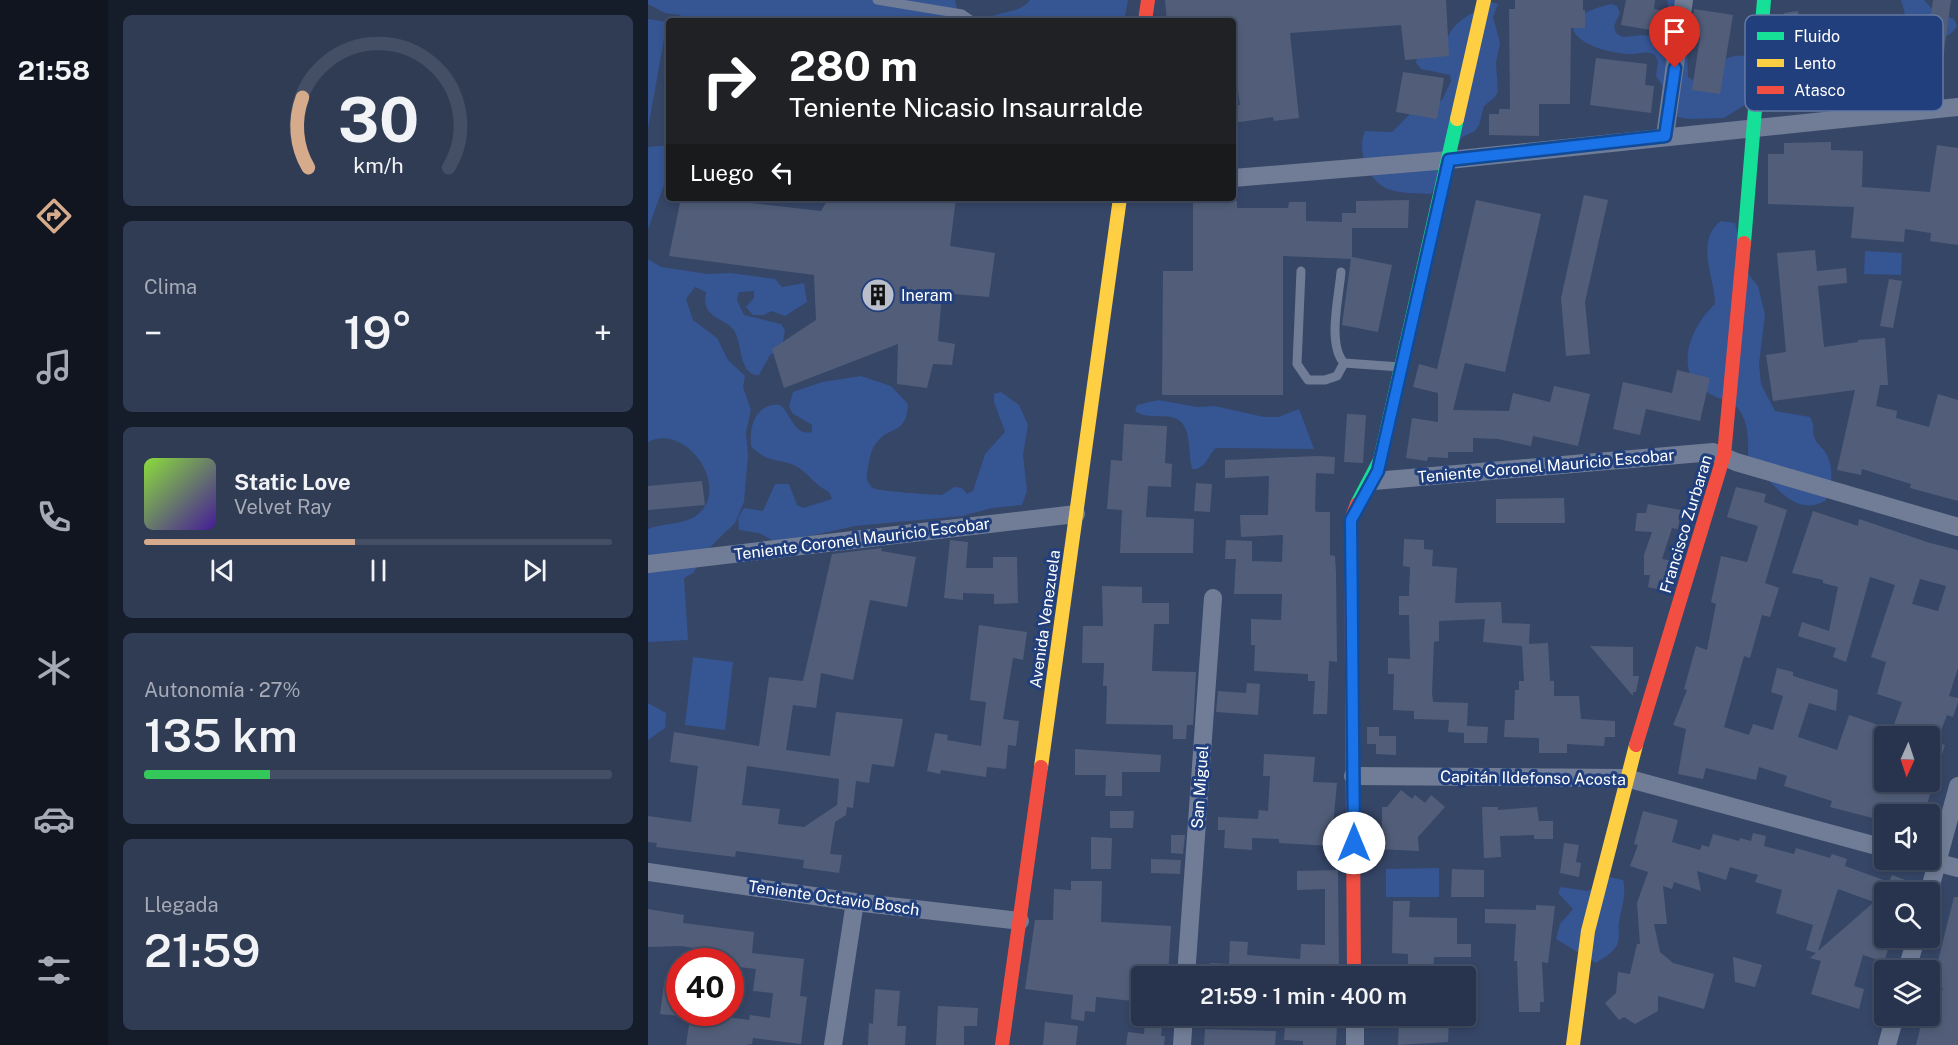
<!DOCTYPE html>
<html lang="es">
<head>
<meta charset="utf-8">
<style>
	:root { --surface:#28344d; --page:#303c54; --text:#f1f3f6; --muted:#a5aab6; --line:#444f65; --accent:#d6ab8b }
	body { margin:0; font-family:"Public Sans",sans-serif; background:var(--page); color:var(--text); height:100vh; display:flex; flex-direction:column; font-size:22px; white-space:nowrap }
	* { box-sizing:border-box; margin:0 }
	p { font-size:20px; color:var(--muted) }
	.icon { flex:none; width:33px; height:33px; fill:none; stroke:currentColor; stroke-width:2; stroke-linecap:round; stroke-linejoin:round }
	.map { position:relative; flex:1; overflow:hidden }
	.details { display:flex; flex-direction:column; gap:15px; padding:15px; background:#161d2a; width:540px }
	.details>* { flex:none }
	.banner { position:absolute; left:18px; top:18px; width:570px; height:183px; border-radius:6px; box-shadow:0 3px 9px #0003,0 0 0 2px var(--line); background:#202124; color:#fff; overflow:hidden }
	.needle { width:39px; rotate:183deg }
	.tools { position:absolute; left:1226px; top:726px; display:grid; gap:12px }
	.tools a { display:grid; place-items:center; width:66px; height:66px; border-radius:6px; background:var(--surface); box-shadow:0 3px 9px #0003,0 0 0 2px var(--line); font-size:30px }
	.speed { position:absolute; left:18px; top:948px; display:flex; gap:12px; font-size:30px; font-weight:700; text-align:center }
	.speed>* { display:grid; place-content:center; width:78px; height:78px; border-radius:50%; background:var(--surface); box-shadow:0 3px 9px #0003,0 0 0 2px var(--line); line-height:1 }
	.speed .limit { border:9px solid #d22; background:#fff; color:#111 }
	.pin { position:absolute; display:grid; place-items:center; width:51px; height:51px; color:#fff; margin:-62px -26px; border-radius:50% 50% 50% 0; rotate:-45deg; box-shadow:0 0 6px #0007 }
	.pin .icon { rotate:45deg }
	.me { position:absolute; width:66px; margin:-33px; rotate:0deg; stroke-linejoin:round; filter:drop-shadow(0 0 4px #0008) }
	.turn { display:flex; align-items:center; gap:21px; height:126px; padding:0 24px; font-size:27px }
	.turn .icon { width:78px; height:78px; stroke-width:2.5 }
	.turn b { display:block; font-size:42px; line-height:51px }
	.then { display:flex; align-items:center; height:57px; padding:0 24px; background:#0003; gap:12px; font-size:22px }
	.big { font-size:45px; font-weight:600; line-height:1.1 }
	.details .widget { flex:1; display:flex; flex-direction:column; justify-content:center; gap:9px; min-width:0; padding:0 21px; border-radius:9px; background:var(--page) }
	.details .dial { align-items:center; gap:0 }
	.dial svg { height:156px; overflow:visible; fill:none; stroke:var(--line); stroke-width:7; stroke-linecap:round; text-anchor:middle }
	.dial text { fill:var(--text); stroke:none }
	.song { display:flex; align-items:center; gap:18px }
	.cover { width:72px; height:72px; border-radius:9px; background:linear-gradient(135deg,hsl(90 70% 55%),hsl(260 70% 35%)) }
	.played { height:6px; border-radius:3px; background:linear-gradient(90deg,var(--accent) 45%,var(--line) 45%) }
	.keys { display:flex; justify-content:space-around; direction:ltr }
	.heat { display:flex; justify-content:space-between; align-items:center; font-size:33px; direction:ltr }
	.charge { height:9px; border-radius:4px; background:linear-gradient(90deg,#34c759 27%,var(--line) 0) }
	.trip { position:absolute; left:483px; top:966px; width:345px; height:60px; border-radius:6px; background:var(--surface); box-shadow:0 3px 9px #0003,0 0 0 2px var(--line); font-weight:600; line-height:60px; text-align:center }
	main { display:flex; flex:1; min-height:0 }
	.tabs { display:flex; flex-direction:column; width:108px; justify-content:space-around; align-items:center; background:#10151f; color:var(--muted) }
	.tabs .icon { width:42px; height:42px }
	.tabs .current { color:var(--accent) }
	.tabs b { font-size:27px; color:var(--text) }
	.map>svg:first-child { display:block }
	.green { fill:#355593 }
	.building { fill:#525e79; fill-rule:evenodd }
	.lines { fill:none; stroke-linecap:round; stroke-linejoin:round }
	.lane { stroke:#717d96; stroke-width:9 }
	.street { stroke:#717d96; stroke-width:18 }
	.fast { stroke:#16e098; stroke-width:14 }
	.slow { stroke:#ffcf43; stroke-width:14 }
	.jam { stroke:#f24e42; stroke-width:14 }
	.route-casing { stroke:#114b97; stroke-width:15 }
	.route { stroke:#1a73e8; stroke-width:10 }
	.labels { text-anchor:middle; dominant-baseline:central; stroke-width:6; stroke-linejoin:round; paint-order:stroke }
	.poi-label { font-size:16px; fill:#fff; stroke:#213f7c; text-anchor:start }
	.street-label { font-size:16px; fill:#fff; stroke:#213f7c }
	.key { fill:#213f7c; stroke:#6479a3; stroke-width:1.5 }
	.key-label { font-size:16px; fill:#fff }
</style>
</head>
<body>
<main>
<nav class="tabs">
<b>21:58</b>
<svg class="icon current" aria-label="directions" viewBox="0 0 24 24"><path d="M12 3l9 9-9 9-9-9zM9 14v-3h6M13 9l2 2-2 2"/></svg>
<svg class="icon" aria-label="music" viewBox="0 0 24 24"><path d="M9 18V5l10-2v13"/><circle cx="6" cy="18" r="3"/><circle cx="16" cy="16" r="3"/></svg>
<svg class="icon" aria-label="phone" viewBox="0 0 24 24"><path d="M5 4h4l2 5-3 2q2 4 5 5l2-3 5 2v4C11 20 4 13 5 4z"/></svg>
<svg class="icon" aria-label="climate" viewBox="0 0 24 24"><path d="M12 3v18M4 7l16 10M4 17L20 7"/></svg>
<svg class="icon" aria-label="car" viewBox="0 0 24 24"><path d="M5 17H2v-5l4-1 3-4h7l3 4 3 1v5h-3M9 17h6M6 11h13"/><circle cx="7" cy="17" r="2"/><circle cx="17" cy="17" r="2"/></svg>
<svg class="icon" aria-label="filters" viewBox="0 0 24 24"><path d="M4 7h16M4 17h16"/><circle cx="9" cy="7" r="2"/><circle cx="15" cy="17" r="2"/></svg>
</nav>
<section class="details">
<div class="widget dial"><svg viewBox="0 0 100 80">
<path d="M14 69A42 42 0 1 1 86 69"/>
<path d="M14 69A42 42 0 0 1 11 33" stroke="#d6ab8b"/>
<text x="50" y="56" font-size="32" font-weight="700">30</text>
<text x="50" y="72" font-size="11">km/h</text>
</svg></div>
<div class="widget"><p>Clima</p>
<div class="heat"><a>−</a><b class="big">19°</b><a>+</a></div>
</div>
<div class="widget">
<div class="song"><i class="cover"></i><div><b>Static Love</b><p>Velvet Ray</p></div></div>
<div class="played"></div>
<div class="keys"><svg class="icon" aria-label="previous" viewBox="0 0 24 24"><path d="M18 5L8 12l10 7zM5 5v14"/></svg><svg class="icon" aria-label="pause" viewBox="0 0 24 24"><path d="M8 5v14M16 5v14"/></svg><svg class="icon" aria-label="next" viewBox="0 0 24 24"><path d="M6 5l10 7-10 7zM19 5v14"/></svg></div>
</div>
<div class="widget"><p>Autonomía · 27%</p><b class="big">135 km</b><div class="charge"></div></div>
<div class="widget"><p>Llegada</p><b class="big">21:59</b></div>
</section>
<div class="map">
<svg width="1310" height="1045" viewBox="0 0 1310 1045">
	<rect width="100%" height="100%" fill="#364667"/>
	<path class="green" d="M0,0H307L312,21H170L159,16L158,21H33L32,15L17,13L0,4Z
		M382,0H480L476,21H335C351,9 371,15 382,0Z
		M1019,0H1037L1040,77L1046,81C1063,69 1081,48 1104,58C1115,63 1124,72 1136,77L1139,92L1136,98L1100,103L1076,118L1040,119L1014,114L1016,88L1008,76L1010,61L1007,55C997,50 994,54 984,54C968,54 937,48 927,33C925,30 924,23 923,20C934,13 950,7 963,4L969,6L972,13L966,26L968,33L974,37L995,35L1016,39L1024,28Z
		M1253,0H1276L1286,11L1306,19L1309,26C1297,47 1277,33 1260,25Z
		M843,2L850,4L845,17L852,43L848,63L850,91L847,97L836,106L831,125L827,131L814,137L783,194C769,193 753,194 740,189C720,181 708,150 717,131L744,132L763,113L794,100L803,81L802,75L773,69L768,63L770,48L800,37C807,19 828,12 843,2Z
		M0,19L19,22L0,129Z
		M21,145V171L0,229V147Z
		M1073,221L1087,223L1101,275L1110,286L1117,314L1111,364L1113,384L1127,411L1162,417C1167,424 1164,432 1167,439C1170,445 1176,449 1179,455C1186,469 1184,488 1177,501C1143,519 1124,478 1100,461C1100,442 1102,423 1089,407C1077,400 1057,394 1048,384C1028,360 1047,322 1067,304C1067,278 1046,241 1073,221Z
		M1217,251L1254,253L1253,275L1216,274Z
		M0,259L13,267L60,274L83,273L127,279L134,287L156,283L159,302L137,316L123,311L116,315H105L98,307L106,298V291L91,292L89,300L96,315L133,324L137,330L134,347L122,355L111,375C93,377 93,346 88,334C81,316 52,322 58,292L47,287L38,299L45,320L69,338L80,360L97,376L95,387L103,410L98,432L100,455L96,502L87,523L62,547L45,573L36,578L40,640L0,642V529C15,523 36,525 49,515C84,488 38,422 0,442Z
		M213,376L243,386L260,404C258,435 244,425 230,441C223,448 222,458 220,467C218,475 218,483 225,488C228,491 285,495 294,495L306,487L314,488L319,494L325,491L337,454L357,432L346,402V394L353,392L371,405L380,425L375,455L379,491L374,505L344,508L314,516L207,526L139,541L124,540L111,533L91,530L90,518L96,508L115,511L127,484H141L149,505L155,508L184,499L181,492C167,485 163,476 151,468C135,457 121,466 103,446C101,425 108,403 132,405C144,415 146,436 164,432V425L144,413L141,406L145,392L174,382Z
		M510,400L549,407L567,406L616,417H630L651,409L666,449L568,448C559,456 558,470 544,469C541,457 542,441 538,430C530,407 503,423 487,411L489,405Z
		M45,657L85,662L77,730L37,725Z
		M0,703L18,713L17,728L0,740Z
		M791,868V897H738V869Z
		M962,877L975,880C979,894 973,909 971,922C969,930 973,936 969,945C965,953 955,958 948,963L908,939L912,924L925,909L910,893L913,887L940,891Z"/>
	<path class="building" d="M517,0H798L801,56L757,60L753,25L642,33L651,118L626,121L625,117L585,123V106L592,105L585,56V21H519Z
		M867,0H935V10H937V28H923L922,104H891V136L841,135V114H851V109H862L861,9H867Z
		M978,0H1007L1006,9L1018,11L1015,32L973,25Z
		M1285,0H1303L1291,88L1273,86Z
		M1046,9L1085,15L1072,94L1044,90L1052,37L1048,36L1050,24L1044,23Z
		M1150,11L1154,34L1140,36L1136,13Z
		M948,58L999,64L997,85L1006,86L1003,113L942,105Z
		M755,72L796,78L789,119L748,112Z
		M1183,142V150L1215,151L1214,187L1282,192L1289,145L1310,148V245L1282,241L1283,233L1257,229L1256,242L1203,238L1206,207L1120,204V154H1136V143Z
		M936,195L960,200L937,302L942,354L918,356L913,298Z
		M33,198H60L173,211L181,198H308L302,246L347,253L341,297L294,293L290,341L307,344L304,365L285,364L279,388L249,384L250,344L136,388L124,349L168,320L166,275L21,256Z
		M761,200L760,228H704V257L744,265L730,332L694,325L703,259L635,256V395H514L515,271H545V201H589V208H640L641,202H658V221L694,222V213H708V201Z
		M828,200L893,214L857,372L817,363L805,410L861,411L865,393L902,402L906,386L942,394L930,446L885,436L883,446L850,439L825,438V452H800V458L780,457L779,461L758,458L764,418L790,422V393L765,387L771,364L789,369Z
		M1167,250L1169,271L1198,268L1199,283L1170,286L1176,347L1210,342V340L1237,338L1240,385H1232L1228,406L1249,411L1248,418L1281,427L1290,394L1310,400V501L1262,488L1263,484L1214,469L1213,475L1189,470L1207,390L1125,401L1118,355L1138,352L1129,253Z
		M1241,279L1254,281L1245,328L1232,326Z
		M1029,370L1062,378L1052,421L998,409L992,435L965,429L975,382L1024,393Z
		M699,414L718,415L715,463L696,462Z
		M476,424L519,426L517,463L524,464L523,487L500,486L498,517L546,519L545,553H472L474,510L459,509L463,460L474,461Z
		M670,456L687,457L686,474L668,473L667,509L668,512H682V555L687,556L688,573L689,662L681,661L679,714H665L667,681H660V674L606,671L607,645H603V619L633,620L634,594H586L588,559H577L578,540L604,541V561L634,562L635,535L593,537L592,515H620L621,476L577,478V460Z
		M54,481L57,505L0,510V486Z
		M548,483L564,484L562,512L546,511Z
		M1088,487L1118,494L1116,502L1139,510L1117,583L1131,588L1122,617L1114,615L1102,658L1096,656L1076,727L1101,735L1105,724L1125,730L1135,696L1123,692L1129,668L1145,672V676L1190,690L1188,711L1161,703L1150,737L1189,750L1201,715L1236,727V782H1281V740L1297,745L1276,814H1236V821L1182,807L1184,801L1136,786L1139,776L1111,767L1108,780L1058,768L1055,779L1030,774L1038,729L1025,725L1039,690L1036,689L1048,646L1059,650L1068,604L1063,602L1073,556L1099,562L1110,526L1079,517Z
		M916,498L917,523H848V499Z
		M1000,504L1033,510L1030,529L1024,528L1014,559L1025,561L1018,591L1000,587L1002,575H996V555L1004,532L987,531L989,513H998Z
		M1165,511L1210,526L1211,519L1282,543L1310,550V668L1301,696L1310,698V702L1305,717L1299,715L1291,736H1242L1254,702L1229,694L1238,662L1223,657L1247,585L1222,577L1198,662L1185,657L1188,648L1150,636L1154,622L1181,631L1190,587L1175,583V580L1144,573ZM1272,579L1298,586L1290,611L1264,604Z
		M756,539L776,540V549L785,550L784,566L809,568L807,603L853,602L854,623L882,624L881,644L900,643L902,681H906V696H931L933,719L967,721V737H957L956,746L919,744V753H891V738L856,737L857,720H866L867,690H871V681H876L874,646L835,642L837,619L791,621V641L786,642L784,693L785,702L820,703L819,726L840,727L839,743H816V733L800,732L801,720L766,719V711L745,710L746,674H740V658L762,659L761,615H751V596H761L762,567L755,566Z
		M302,540L320,542L318,568H345V557H369L370,603L346,604V594L315,593V600L296,598Z
		M234,548L233,551L268,557L259,607L222,600L205,680L173,673L168,708L145,705L138,750L182,756L188,712L255,719L246,767L224,764L221,783L208,781L205,808L199,807L198,815L187,822L182,854L194,855L191,873L155,868L156,860L88,851L87,857L8,847L9,843L0,842V816L43,822L50,766L22,762L26,732L111,746L121,677L155,681L184,554ZM99,766L191,779L189,805L156,827L130,824L132,809L94,805Z
		M454,586L494,587V603H521V624H506L504,671L548,672L545,725H539L538,739H525V725L458,724L459,686H455L456,663H434L435,626H455Z
		M331,625L379,632L375,660L365,658L355,719L371,721L368,746L360,745L358,769L339,767L338,777L293,770L292,774L279,771L287,733L300,735L299,740L333,746L338,702L322,700Z
		M942,646L985,647V676H991L988,692H985V696Z
		M599,683L612,684L610,715L568,712L570,691L598,693Z
		M719,727H731V736H748V755L728,754V744H719Z
		M427,749L513,755L512,772H474V796H457L458,775H427Z
		M616,754L667,757L665,782L689,783L683,846L631,843V839L604,838V850L576,848L577,830H570V817L610,819L611,810L620,811L622,776H615Z
		M753,790L764,799L767,795L777,803L783,795L797,807L770,837L771,851L730,849V829L734,828V807H739Z
		M834,807H850V810L889,807L891,821H905V839H886V835L852,836L853,857L836,858Z
		M462,811H486L485,828H462Z
		M995,811L1030,820L1024,842L1052,850L1054,845L1061,847L1065,834L1091,841L1092,838L1103,841L1105,833L1118,836L1116,846L1146,854L1148,848L1182,858L1184,854L1199,859L1197,866L1241,882L1244,875L1260,881L1257,888L1265,892H1236L1235,941L1242,943L1236,962L1215,955L1206,986L1216,989L1211,1009L1163,994L1173,961L1162,958L1168,953L1158,950L1165,925L1128,913L1134,890L1107,882L1110,875L1082,867L1078,880L1049,871L1053,891L1026,882L1024,889L1015,886L1019,924H1006L1012,952L1025,963L1066,974L1056,1009L1010,996V1011L987,1024L976,1017L971,1020L957,1003L968,993L970,972L982,974L989,944H992L989,903L1000,872L982,866L990,845L986,844ZM1190,889L1226,902L1170,951Z
		M523,835H537L535,854L523,853Z
		M443,837L464,838L463,869H443Z
		M916,843L931,845L928,862L933,863L931,877L912,873Z
		M503,859L533,860L532,874L503,873Z
		M804,869L836,870V897H803Z
		M690,870L691,976H562V963L581,964L582,941L600,942L599,955L652,959L653,944L677,945V889L649,890V871Z
		M423,881H454L453,922L523,926L520,976H494V1002L448,997L447,1012L437,1011L436,1021L423,1019L425,995L377,989L387,920H405L406,889L423,890Z
		M1306,897H1310V1045H1268L1275,1017L1285,1020L1295,988L1284,985Z
		M745,901H762L761,917L809,918V944H823V957H786L785,976H760V954L744,953Z
		M888,905L907,906L900,963L894,962L896,1002H892V1012H871L869,961H866L868,924L837,923V909L888,910Z
		M0,909L36,915L35,923L106,932L104,953L156,959L152,996L159,997L153,1044L105,1038L104,1044L97,1045H38L43,1012L101,1020L102,1015L122,1018L125,993L105,991L108,969L82,966V962H77L78,953L33,946L0,947Z
		M1085,957L1114,965L1107,987L1087,982Z
		M17,977L32,978V1016L12,1014Z
		M227,989L252,991L249,1026H258L257,1045H220L221,1023L225,1024Z
		M290,1006L330,1008L329,1026H316V1045H288Z
		M497,1016H515L513,1036H517L516,1045H478L480,1032L496,1034Z
		M751,1018L801,1019L800,1042L750,1045Z
		M397,1022L430,1026L428,1045H395Z
		M656,1023L689,1025L688,1045H655V1041L636,1040L637,1026L656,1027Z
		M557,1029L628,1031L627,1045H556Z"/>
	<g class="lines">
		<path class="lane" d="M229,0L314,14L324,21
			M653,271L649,364L660,380H677L689,376L696,363
			M693,272C691,297 679,344 696,363L752,367"/>
		<path class="street" d="M1017,136L1036,0
			M585,178L801,160L1310,107
			M726,481L1065,452L1088,462L1310,527
			M0,564L428,514
			M705,776L978,778L1236,848
			M1279,860L1310,868
			M0,872L207,902L372,921
			M1281,892L1310,786
			M1259,970L1268,938
			M538,976L565,598
			M707,1016V1045
			M185,1045L207,902
			M534,1045L536,1016
			M1239,1045L1247,1016"/>
		<path class="fast" d="M1096,243L1116,0
			M709,504L732,460L809,119"/>
		<path class="slow" d="M809,119L836,0
			M393,767L472,198
			M925,1045L940,931L988,745"/>
		<path class="jam" d="M497,21L500,0
			M988,745L1076,455L1096,243
			M706,976L703,520L709,504
			M354,1045L393,767"/>
	</g>
	<g class="lines">
		<defs>
			<path id="route" d="M706,843L703,520L730,471L801,160L1017,136L1027,68"/>
		</defs>
		<use href="#route" class="route-casing"/>
		<use href="#route" class="route"/>
	</g>
	<defs>
		<symbol id="building-disc" viewBox="-11 -11 22 22"><circle r="9.5" fill="#b9beca" stroke="#213f7c"/><path d="M-4-6H4V6H1V3H-1V6H-4ZM-2.5-4.3h1.7v1.8h-1.7ZM.8-4.3h1.7v1.8H.8ZM-2.5-1h1.7V.8h-1.7ZM.8-1h1.7V.8H.8Z" fill="#111"/></symbol>
	</defs>
	<g fill-rule="evenodd">
		<use href="#building-disc" x="211" y="276" width="38" height="38"/>
	</g>
	<g class="labels">
		<g class="poi-label">
			<text x="253" y="295">Ineram</text>
		</g>
		<g class="street-label">
			<text transform="translate(898 466) rotate(-5)">Teniente Coronel Mauricio Escobar</text>
			<text transform="translate(1038 524) rotate(-73)">Francisco Zurbaran</text>
			<text transform="translate(214 539) rotate(-7)">Teniente Coronel Mauricio Escobar</text>
			<text transform="translate(397 619) rotate(-82)">Avenida Venezuela</text>
			<text transform="translate(885 778) rotate(1)">Capitán Ildefonso Acosta</text>
			<text transform="translate(552 787) rotate(-86)">San Miguel</text>
			<text transform="translate(186 898) rotate(8)">Teniente Octavio Bosch</text>
		</g>
	</g>
	<rect x="1097" y="15" width="198" height="96" rx="9" class="key"/>
	<rect x="1109" y="32" width="27" height="8" fill="#16e098"/>
	<rect x="1109" y="59" width="27" height="8" fill="#ffcf43"/>
	<rect x="1109" y="86" width="27" height="8" fill="#f24e42"/>
	<g class="key-label">
		<text x="1146" y="42">Fluido</text>
		<text x="1146" y="69">Lento</text>
		<text x="1146" y="96">Atasco</text>
	</g>
</svg>
<div class="tools">
<a><svg class="needle" viewBox="-14 -14 28 28"><path d="M0-13l5 13h-10z" fill="#e53935"/><path d="M0 13l5-13h-10z" fill="#a5aab6"/></svg></a>
<a><svg class="icon" aria-label="sound" viewBox="0 0 24 24"><path d="M4 9h4l5-4v14l-5-4H4zM17 9q2 3 0 6"/></svg></a>
<a><svg class="icon" aria-label="search" viewBox="0 0 24 24"><circle cx="10" cy="10" r="6"/><path d="M15 15l6 6"/></svg></a>
<a><svg class="icon" aria-label="layers" viewBox="0 0 24 24"><path d="M12 4l9 5-9 5-9-5zM3 14l9 5 9-5"/></svg></a>
</div>
<div class="speed"><div class="limit">40</div></div>
<div class="pin" style="left:1027px;top:68px;background:#d93025"><svg class="icon" aria-label="arrive" viewBox="0 0 24 24"><path d="M6 21V4h12l-3 4 3 4H6"/></svg></div>
<svg class="me" style="left:706px;top:843px" viewBox="-20 -20 40 40"><circle r="19" fill="#fff"/><path d="M0-13L10 11 0 6-10 11z" fill="#1a73e8"/></svg>
<div class="trip">21:59 · 1 min · 400 m</div>
<div class="banner">
<div class="turn"><svg class="icon" aria-label="right" viewBox="0 0 24 24"><path d="M7 20v-9h11M14 6l5 5-5 5"/></svg><div><b>280 m</b>Teniente Nicasio Insaurralde</div></div>
<div class="then">Luego<svg class="icon" aria-label="left" viewBox="0 0 24 24"><path d="M17 20v-9H6M10 6l-5 5 5 5"/></svg></div>
</div>
</div>
</main>
</body>
</html>
